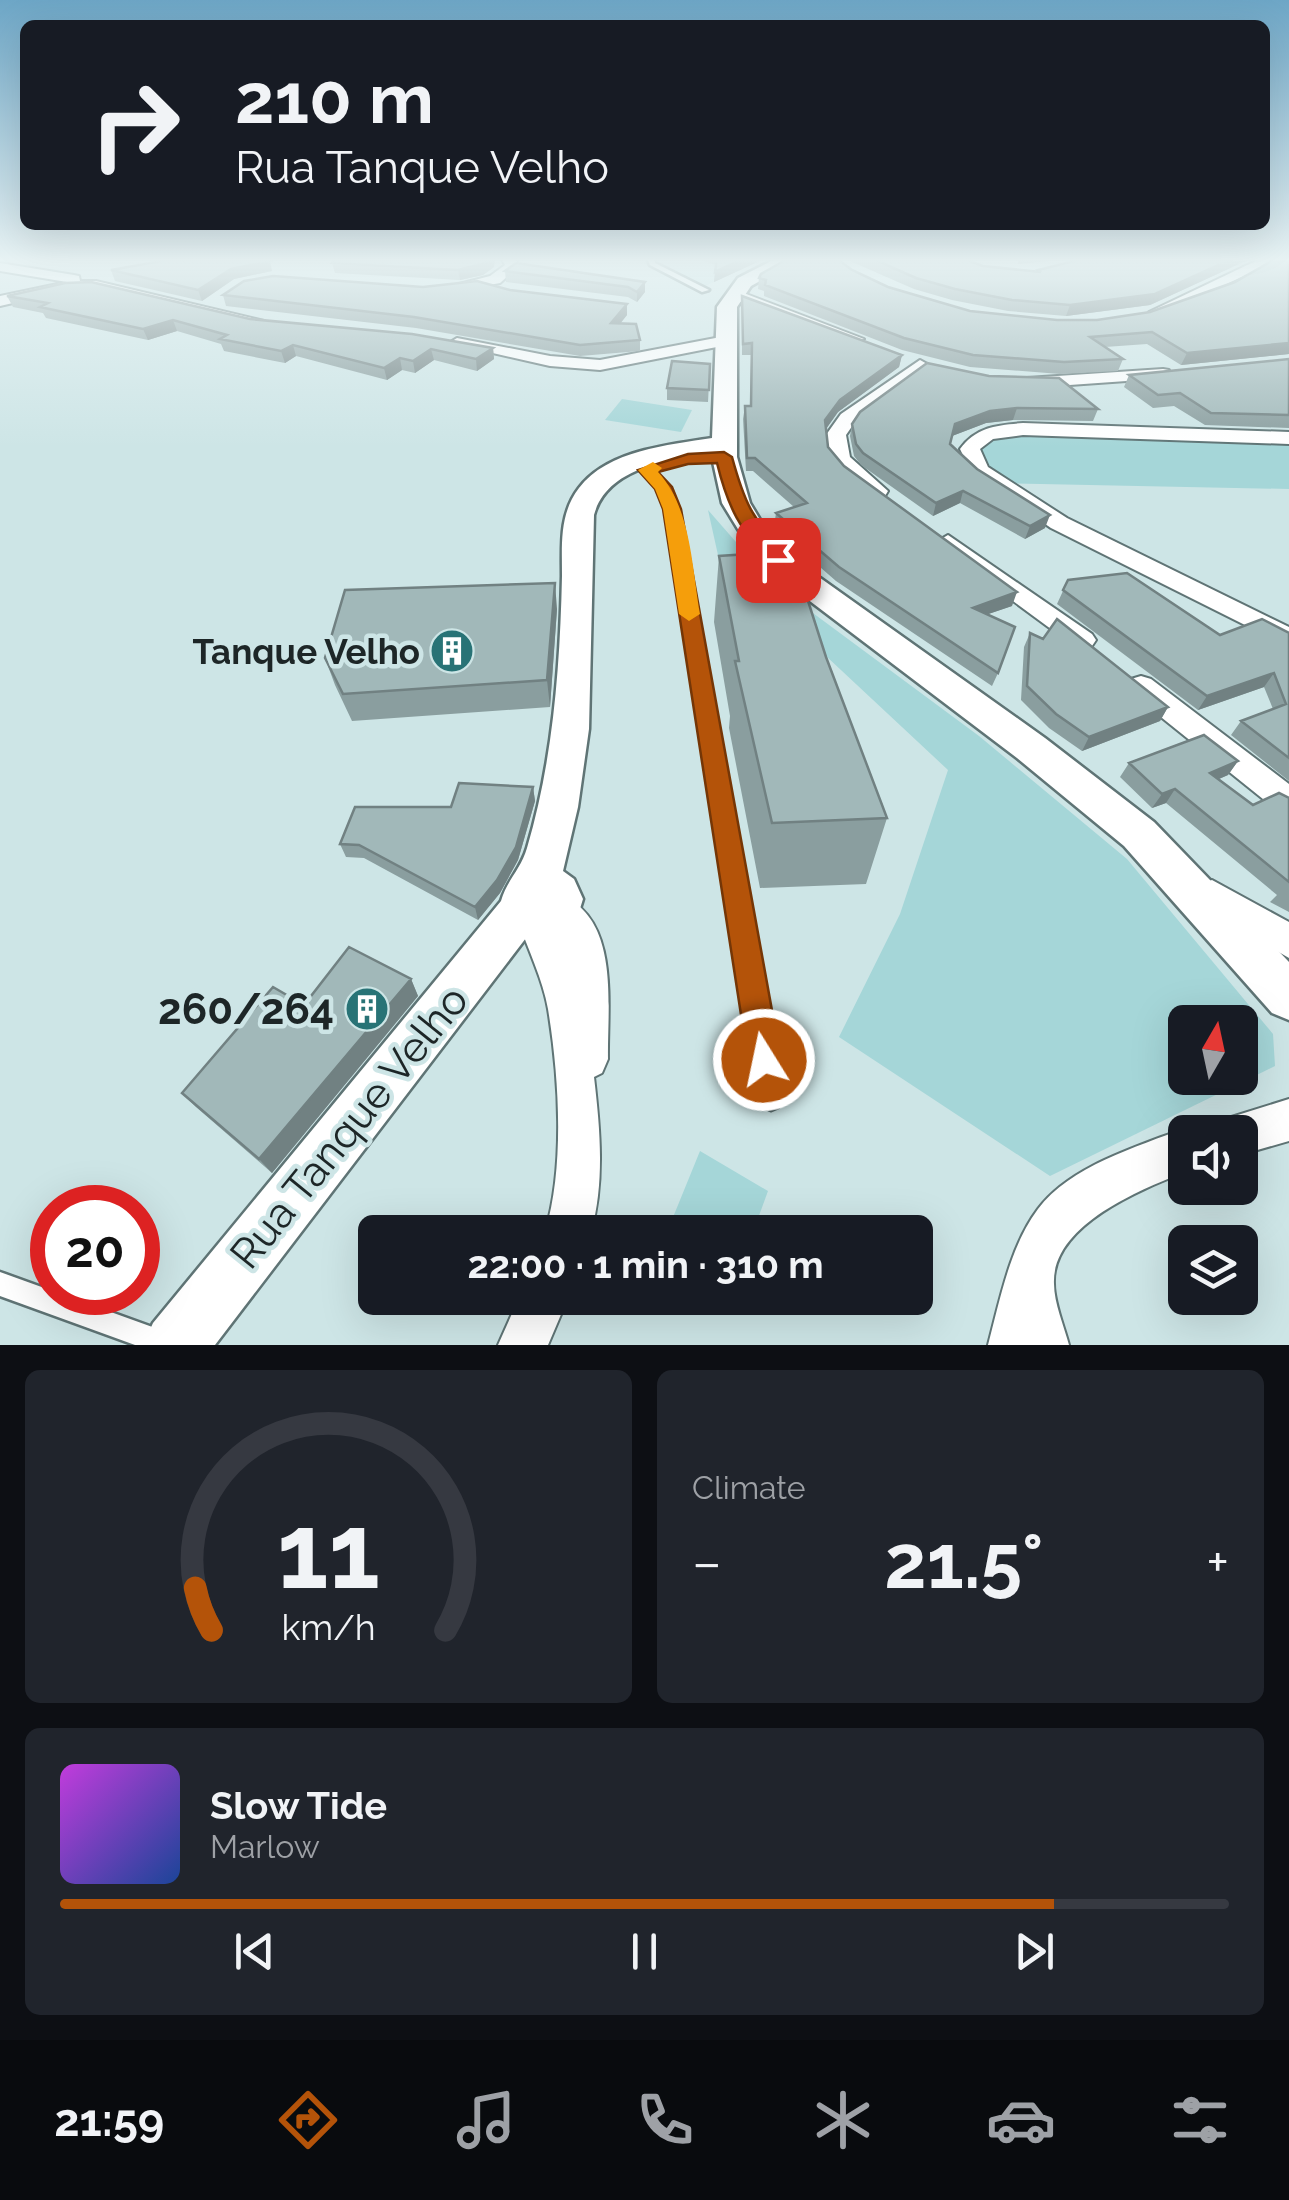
<!DOCTYPE html>
<html lang="en">
<head>
<meta charset="utf-8">
<style>
	:root { --surface:#171b24; --page:#20242c; --text:#f1f3f6; --muted:#9ea1a6; --line:#363941; --accent:#b45309 }
	body { margin:0; font-family:Raleway,sans-serif; background:var(--page); color:var(--text); height:100vh; display:flex; flex-direction:column; font-size:38px; white-space:nowrap }
	* { box-sizing:border-box; margin:0 }
	p { font-size:32px; color:var(--muted) }
	.icon { flex:none; width:55px; height:55px; fill:none; stroke:currentColor; stroke-width:2; stroke-linecap:round; stroke-linejoin:round }
	.map { position:relative; height:1345px; overflow:hidden }
	.details { display:flex; flex-direction:column; gap:25px; padding:25px; background:#0d0f14; flex:1 }
	.details>* { flex:none }
	.guide { position:absolute; left:20px; top:20px; width:1250px; height:210px; border-radius:15px; box-shadow:0 10px 40px #0002; background:#171b24; color:var(--text); overflow:hidden }
	.needle { width:65px; rotate:9deg }
	.tools { position:absolute; left:1168px; top:1005px; display:grid; gap:20px }
	.tools a { display:grid; place-items:center; width:90px; height:90px; border-radius:15px; background:var(--surface); box-shadow:0 10px 40px #0002; font-size:50px }
	.speed { position:absolute; left:30px; top:1185px; display:flex; gap:20px; font-size:50px; font-weight:700; text-align:center }
	.speed>* { display:grid; place-content:center; width:130px; height:130px; border-radius:50%; background:var(--surface); box-shadow:0 10px 40px #0002; line-height:1 }
	.speed .limit { border:15px solid #d22; background:#fff; color:#111 }
	.pin { position:absolute; display:grid; place-items:center; width:85px; height:85px; color:#fff; margin:-42px; border-radius:20px; box-shadow:0 5px 15px #0006 }
	.me { position:absolute; width:110px; margin:-55px; rotate:350deg; stroke-linejoin:round; filter:drop-shadow(0 0 8px #0008) }
	.turn { display:flex; align-items:center; gap:35px; height:210px; padding:0 50px; font-size:45px }
	.turn .icon { width:130px; height:130px; stroke-width:2.5 }
	.turn b { display:block; font-size:70px; line-height:85px }
	.big { font-size:75px; font-weight:700; line-height:1.1 }
	.details .widget { flex:1; display:flex; flex-direction:column; justify-content:center; gap:15px; min-width:0; padding:0 35px; border-radius:15px; background:var(--page) }
	.details .dial { align-items:center; gap:0 }
	.dial svg { height:260px; overflow:visible; fill:none; stroke:var(--line); stroke-width:7; stroke-linecap:round; text-anchor:middle }
	.dial text { fill:var(--text); stroke:none }
	.song { display:flex; align-items:center; gap:30px }
	.cover { width:120px; height:120px; border-radius:15px; background:linear-gradient(135deg,hsl(290 70% 55%),hsl(220 70% 35%)) }
	.played { height:10px; border-radius:5px; background:linear-gradient(90deg,var(--accent) 85%,var(--line) 85%) }
	.keys { display:flex; justify-content:space-around; direction:ltr }
	.heat { display:flex; justify-content:space-between; align-items:center; font-size:55px; direction:ltr }
	.details .tiles { flex:1; display:grid; gap:25px; grid-template-columns:1fr 1fr }
	.widget:last-child { grid-column:span 2 }
	.trip { position:absolute; left:358px; top:1215px; width:575px; height:100px; border-radius:15px; background:var(--surface); box-shadow:0 10px 40px #0002; font-weight:700; line-height:100px; text-align:center }
	.dock { display:flex; height:160px; justify-content:space-around; align-items:center; background:#090b0e; color:var(--muted) }
	.dock .icon { width:70px; height:70px }
	.dock .active { color:var(--accent) }
	.dock b { font-size:45px; color:var(--text) }
	.map>svg:first-child { display:block }
	.built { fill:#b9dbdc }
	.green { fill:#a5d6d8; fill-rule:evenodd }
	.lines { fill:none; stroke-linecap:round; stroke-linejoin:round }
	.service-casing { stroke:#5f7475; stroke-width:5 }
	.minor-casing { stroke:#5f7475; stroke-width:4 }
	.tertiary-casing { stroke:#5f7475; stroke-width:5 }
	.service { fill:#fff; fill-rule:evenodd }
	.minor { fill:#fff; fill-rule:evenodd }
	.tertiary { fill:#fff; fill-rule:evenodd }
	.wall { fill:#8a9e9f }
	.shaded-wall { fill:#718182 }
	.building { fill:#a1b8b9; stroke:#718182; stroke-width:2.5 }
	.route { fill:#b45309; stroke:#753606; stroke-width:2.5 }
	.slow { fill:#f59e0b }
	.labels { text-anchor:middle; dominant-baseline:central; stroke-width:9; stroke-linejoin:round; paint-order:stroke }
	.poi-label { font-size:35px; font-weight:bold; fill:#1d2627; stroke:#cde5e6; text-anchor:end }
	.near-poi-label { font-size:42px; font-weight:bold; fill:#1d2627; stroke:#cde5e6; text-anchor:end }
	.near-street-label { font-size:42px; fill:#1d2627; stroke:#cde5e6 }
</style>
</head>
<body>
<div class="map">
<svg width="1289" height="1345" viewBox="0 0 1289 1345">
	<rect width="100%" height="100%" fill="#cde5e6"/>
	<path class="built" d="M629,258H765L703,287Z"/>
	<path class="green" d="M622,399L692,410L681,432L605,420Z
		M986,434L1289,435V489L996,483L972,460Z
		M708,510L771,582L979,736L1127,859L1273,1034L1275,1066L1050,1176L839,1037L900,914L948,770L718,555ZM1185,1022H1240V1078H1185Z
		M700,1151L768,1191L753,1232H667Z"/>
	<g class="lines">
		<defs>
			<path id="service" d="M647,258H654L655,263L709,290L702,292L650,265Z
				M640,459L644,460L668,487L678,509L781,1100L778,1107L771,1110L764,1107L761,1100L666,509L658,488L635,462Z
				M0,1272L169,1333L178,1336L181,1345H135L0,1296Z"/>
			<path id="minor" d="M501,258H515L519,266L500,283L451,292L444,288L490,276L505,265Z
				M1262,258H1281L1162,315L1149,312Z
				M0,263L74,275L79,276L80,281H96L264,321L256,326L96,289L69,290L0,306V296L67,282L0,271Z
				M731,292H741L864,339L850,342L731,298Z
				M726,336L732,338V344L600,370L550,366L449,343L457,338L550,356L600,360Z
				M920,360L929,365L926,369L855,422L846,435L850,457L888,491L885,496H869L833,463L826,435L841,414Z
				M1163,369L1169,370V378L1027,388L1018,383L1027,378Z
				M1023,423L1289,432V444L1023,435L993,439L980,449L988,467L1067,518L1289,627V647L1051,528L972,474L960,449C976,427 997,425 1023,423Z
				M948,535L1092,634L1096,640L1092,646H1074L940,547L936,542Z
				M1141,676L1151,679L1289,784V815L1278,811L1131,693L1127,686L1131,679Z
				M1212,880L1289,922V958L1200,906L1195,895L1200,884Z
				M560,895C621,918 607,1007 608,1059L602,1073L594,1077C600,1128 605,1182 591,1232H545C565,1167 559,1076 548,1009C543,980 528,949 518,921L523,910L536,905L544,908L547,900Z
				M1289,1099V1141L1240,1155V1132H1219L1225,1119Z
				M1185,1128L1195,1132H1185V1172C1142,1189 1051,1225 1054,1284C1054,1303 1064,1326 1069,1345H988C1000,1300 1010,1246 1038,1209C1070,1166 1137,1147 1185,1128Z
				M519,1298H568L548,1345H498Z"/>
			<path id="tertiary" d="M777,258H802L751,286L737,307V457L750,503L765,528L816,575L1045,738L1154,822L1289,962V1020L1272,1013L1124,846L1017,758L794,589L744,539L722,503L711,453C669,460 607,467 594,515L589,729L578,807L563,871L574,879L583,899L574,928L546,942L526,938L215,1345H143L153,1323L501,901C507,880 521,869 527,848C553,760 560,668 562,576C562,545 559,514 579,488C608,450 668,445 712,438L717,307L738,278Z"/>
		</defs>
		<use href="#service" class="service-casing"/>
		<use href="#minor" class="minor-casing"/>
		<use href="#tertiary" class="tertiary-casing"/>
		<use href="#service" class="service"/>
		<use href="#minor" class="minor"/>
		<use href="#tertiary" class="tertiary"/>
	</g>
	<path class="wall" d="M695,258H766L714,282L716,265Z
		M843,258H961L983,266L1038,272V270L1086,258H1252L1150,305L1066,316L1008,311L952,300L914,289Z
		M1289,258V354L1181,365L1147,344L1105,347L1123,359L1118,371L1060,374L970,367L902,350L764,296V291L758,289L759,278L852,270L888,287L970,311L1057,320H1097L1150,312L1235,282Z
		M184,261L272,271L234,279L202,301L115,281L111,270Z
		M332,263L494,267L483,275L460,280L335,273Z
		M505,271L645,282V292L637,302L628,297L506,282Z
		M423,287L510,290L627,304V315L620,323L640,340V351L580,356L416,328L226,306L223,295Z
		M7,296L250,319L493,348L494,359L477,371L434,360L415,373L402,370L387,380L296,356L285,363L224,351L221,344L177,331L148,340L46,318L43,313L13,307Z
		M742,296L902,355L899,367L838,412L826,429L828,447L844,466L1012,606L988,614L998,673L992,686L836,581L774,527L776,513L794,507L753,471H746L743,419L745,406H750L751,355H742Z
		M1289,359V428L1205,425L1174,406L1153,408L1124,387L1129,375Z
		M710,364L708,402L667,400V388Z
		M989,376L1098,409L1093,421L1013,420L986,423L952,436L950,444L1045,528L1025,539L960,503L933,516L861,465L854,456L850,436L852,424Z
		M719,556L826,657L887,818L866,884L760,888L729,728L730,716L714,622Z
		M1068,580L1220,635L1289,633V781L1231,735L1241,721L1273,709L1264,687L1198,710L1057,604Z
		M557,609L550,707L352,721L335,685L325,658Z
		M1030,633L1168,707L1160,721L1082,751L1049,728L1021,700L1024,647Z
		M1238,761L1228,775L1219,779L1253,805L1289,798V912L1270,902L1277,895L1166,803L1152,808L1120,777L1129,763Z
		M533,787L535,801L518,860L500,893L478,920L364,858L346,857L340,844L451,807Z
		M411,979L418,996L272,1173L196,1107L182,1093Z"/>
	<path class="shaded-wall" d="M491,258H495L494,267L483,275L460,280L458,270Z
		M744,258H766L714,282L715,272Z
		M1019,258H1082L1018,264Z
		M1234,258H1252L1150,305L1066,316L1070,305Z
		M270,261L272,271L234,279L202,301L198,290L231,269Z
		M645,282V292L637,302V292Z
		M627,304V315L612,334L611,323Z
		M173,320L177,331L148,340L143,329Z
		M1289,343V354L1181,365L1187,353Z
		M293,345L296,356L285,363L281,351Z
		M493,348L494,359L477,371L476,359Z
		M431,349L434,360L415,373L413,361Z
		M902,355L899,367L838,412L823,433L825,420L840,400Z
		M400,358L402,370L387,380L384,368Z
		M1017,408L1013,420L986,423L952,436L955,424L990,411Z
		M963,491L960,503L933,516L936,503Z
		M1050,515L1045,528L1025,539L1030,526Z
		M555,583L557,609L550,707L547,680Z
		M1017,592L1012,606L968,621L973,608Z
		M1274,673L1264,687L1198,710L1207,696Z
		M1168,707L1160,721L1082,751L1089,737Z
		M1238,761L1228,775L1200,787L1210,773Z
		M533,787L535,801L518,860L500,893L478,920L475,907Z
		M1175,789L1166,803L1152,808L1162,794Z
		M411,979L418,996L272,1173L259,1159Z"/>
	<path class="building" d="M178,258L184,261L196,258H265L270,261L231,269L198,290L111,270Z
		M337,258H491L482,264L458,270L332,263Z
		M717,258H744L715,272Z
		M789,258H836L852,270L888,287L970,311L1057,320H1097L1150,312L1235,282L1277,258H1289V343L1187,353L1152,332L1090,337L1123,359L1064,362L973,355L904,338L765,285L766,280L759,278L761,274Z
		M871,258H961L983,266L1041,272L1038,270L1086,258H1234L1155,294L1070,305L1012,300L955,289L916,278Z
		M516,263L645,282L637,292L628,287L505,271Z
		M273,276L423,287L477,281L510,290L627,304L611,323L636,324L640,340L580,345L414,317L223,295L244,281Z
		M91,282L250,319L412,334L493,348L476,359L431,349L413,361L400,358L384,368L293,345L281,351L220,339L227,335L173,320L143,329L40,307L48,303L7,296L65,283Z
		M742,296L902,355L840,400L825,420L828,447L844,466L1017,592L973,608L1015,627L998,673L839,567L776,513L807,503L755,458H747L745,406H751L752,343L743,344Z
		M1289,359V415L1211,413L1180,393L1158,395L1129,375Z
		M672,361L710,364L709,390L667,388Z
		M927,363L989,376L1059,378L1098,409L1017,408L990,411L955,424L950,444L977,469L1050,515L1030,526L963,491L936,503L863,453L856,444L852,424L860,412Z
		M792,551L826,657L887,818L772,823L735,661H739L719,556Z
		M1127,573L1220,635L1262,619L1289,633V758L1241,721L1286,704L1274,673L1207,696L1063,590L1068,580Z
		M555,583L547,680L343,694L325,658L345,590Z
		M1057,619L1168,707L1089,737L1056,714L1027,686L1030,633L1043,639Z
		M1204,735L1238,761L1210,773L1253,805L1279,793L1289,798V882L1175,789L1162,794L1129,763Z
		M459,783L533,787L516,847L497,880L475,907L359,845L340,844L355,807H451Z
		M349,947L411,979L259,1159L182,1093L273,987L304,1005Z"/>
	<linearGradient id="sky" x2="0" y2="1"><stop stop-color="#6da6c6"/><stop offset="0.58" stop-color="#e8f3f4"/><stop offset="1" stop-color="#e8f3f4" stop-opacity="0"/></linearGradient>
	<rect width="1289" height="447" fill="url(#sky)"/>
	<path class="route" d="M724,452L732,457C747,512 754,517 788,560L785,564H772C740,530 728,508 717,463L688,464L658,472L672,487L681,509L781,1060L776,1072L764,1077L752,1072L748,1060L663,509L655,489L638,470L688,454Z"/>
	<path class="slow" d="M653,462L662,468L658,472C691,507 692,568 700,614L689,621L679,614L663,509L655,489L638,470Z"/>
	<defs>
		<symbol id="building-disc" viewBox="-11 -11 22 22"><circle r="9.5" fill="#287376" stroke="#cde5e6"/><path d="M-4-6H4V6H1V3H-1V6H-4ZM-2.5-4.3h1.7v1.8h-1.7ZM.8-4.3h1.7v1.8H.8ZM-2.5-1h1.7V.8h-1.7ZM.8-1h1.7V.8H.8Z" fill="#fff"/></symbol>
	</defs>
	<g fill-rule="evenodd">
		<use href="#building-disc" x="427" y="626" width="50" height="50"/>
		<use href="#building-disc" x="342" y="984" width="50" height="50"/>
	</g>
	<g class="labels">
		<g class="poi-label">
			<text x="420" y="651">Tanque Velho</text>
		</g>
		<g class="near-poi-label">
			<text x="334" y="1009">260/264</text>
		</g>
		<g class="near-street-label">
			<text transform="translate(349 1127) rotate(-51)">Rua Tanque Velho</text>
		</g>
	</g>
</svg>
<div class="tools">
<a><svg class="needle" viewBox="-14 -14 28 28"><path d="M0-13l5 13h-10z" fill="#e53935"/><path d="M0 13l5-13h-10z" fill="#9ea1a6"/></svg></a>
<a><svg class="icon" aria-label="sound" viewBox="0 0 24 24"><path d="M4 9h4l5-4v14l-5-4H4zM17 9q2 3 0 6"/></svg></a>
<a><svg class="icon" aria-label="layers" viewBox="0 0 24 24"><path d="M12 4l9 5-9 5-9-5zM3 14l9 5 9-5"/></svg></a>
</div>
<div class="speed"><div class="limit">20</div></div>
<div class="pin" style="left:778px;top:560px;background:#d93025"><svg class="icon" aria-label="arrive" viewBox="0 0 24 24"><path d="M6 21V4h12l-3 4 3 4H6"/></svg></div>
<svg class="me" style="left:764px;top:1060px" viewBox="-20 -20 40 40"><circle r="17" fill="#b45309" stroke="#fff" stroke-width="3"/><path d="M0-11L8 9 0 5-8 9z" fill="#fff"/></svg>
<div class="trip">22:00 · 1 min · 310 m</div>
<div class="guide">
<div class="turn"><svg class="icon" aria-label="right" viewBox="0 0 24 24"><path d="M7 20v-9h11M14 6l5 5-5 5"/></svg><div><b>210 m</b>Rua Tanque Velho</div></div>
</div>
</div>
<section class="details">
<div class="tiles">
<div class="widget dial"><svg viewBox="0 0 100 80">
<path d="M14 69A42 42 0 1 1 86 69"/>
<path d="M14 69A42 42 0 0 1 9 56" stroke="#b45309"/>
<text x="50" y="56" font-size="32" font-weight="700">11</text>
<text x="50" y="72" font-size="11">km/h</text>
</svg></div>
<div class="widget"><p>Climate</p>
<div class="heat"><a>−</a><b class="big">21.5°</b><a>+</a></div>
</div>
<div class="widget">
<div class="song"><i class="cover"></i><div><b>Slow Tide</b><p>Marlow</p></div></div>
<div class="played"></div>
<div class="keys"><svg class="icon" aria-label="previous" viewBox="0 0 24 24"><path d="M18 5L8 12l10 7zM5 5v14"/></svg><svg class="icon" aria-label="pause" viewBox="0 0 24 24"><path d="M8 5v14M16 5v14"/></svg><svg class="icon" aria-label="next" viewBox="0 0 24 24"><path d="M6 5l10 7-10 7zM19 5v14"/></svg></div>
</div>
</div>
</section>
<nav class="dock">
<b>21:59</b>
<svg class="icon active" aria-label="directions" viewBox="0 0 24 24"><path d="M12 3l9 9-9 9-9-9zM9 14v-3h6M13 9l2 2-2 2"/></svg>
<svg class="icon" aria-label="music" viewBox="0 0 24 24"><path d="M9 18V5l10-2v13"/><circle cx="6" cy="18" r="3"/><circle cx="16" cy="16" r="3"/></svg>
<svg class="icon" aria-label="phone" viewBox="0 0 24 24"><path d="M5 4h4l2 5-3 2q2 4 5 5l2-3 5 2v4C11 20 4 13 5 4z"/></svg>
<svg class="icon" aria-label="climate" viewBox="0 0 24 24"><path d="M12 3v18M4 7l16 10M4 17L20 7"/></svg>
<svg class="icon" aria-label="car" viewBox="0 0 24 24"><path d="M5 17H2v-5l4-1 3-4h7l3 4 3 1v5h-3M9 17h6M6 11h13"/><circle cx="7" cy="17" r="2"/><circle cx="17" cy="17" r="2"/></svg>
<svg class="icon" aria-label="filters" viewBox="0 0 24 24"><path d="M4 7h16M4 17h16"/><circle cx="9" cy="7" r="2"/><circle cx="15" cy="17" r="2"/></svg>
</nav>
</body>
</html>
